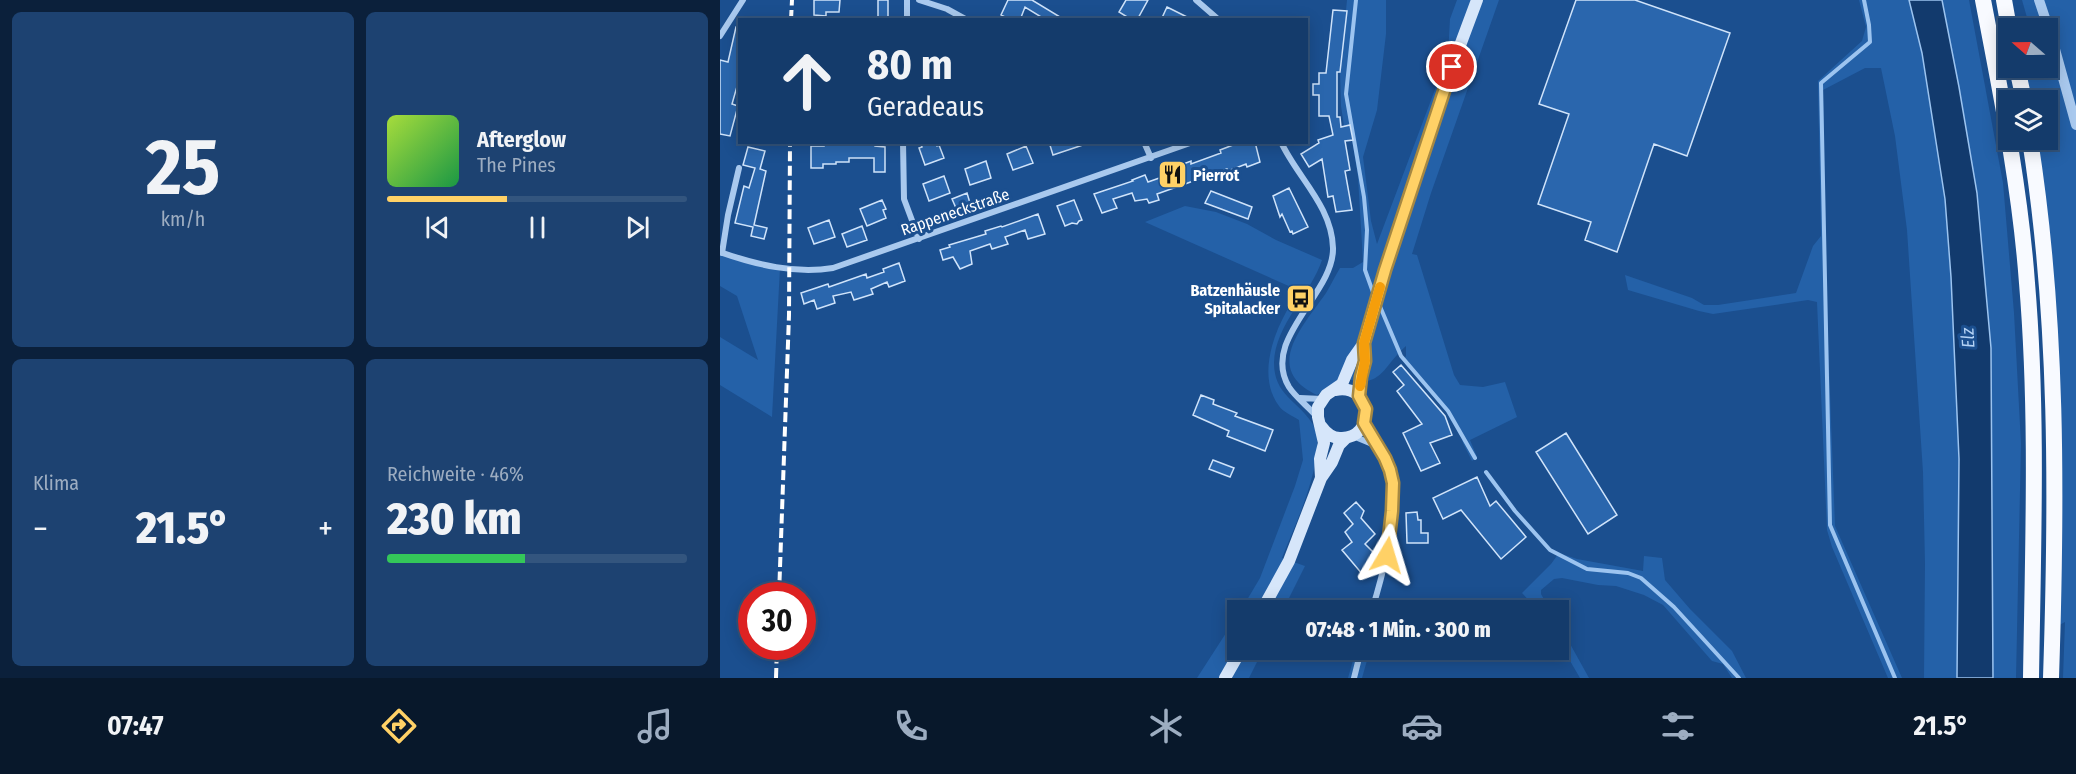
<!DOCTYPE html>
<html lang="de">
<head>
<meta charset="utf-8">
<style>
	:root { --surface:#143b6b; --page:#1d4271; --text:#f1f3f6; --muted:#9dadc1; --line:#33557e; --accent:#ffd166 }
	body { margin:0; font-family:"Fira Sans Condensed",sans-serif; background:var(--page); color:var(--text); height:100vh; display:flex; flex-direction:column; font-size:22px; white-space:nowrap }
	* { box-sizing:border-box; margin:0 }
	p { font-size:20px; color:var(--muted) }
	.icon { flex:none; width:33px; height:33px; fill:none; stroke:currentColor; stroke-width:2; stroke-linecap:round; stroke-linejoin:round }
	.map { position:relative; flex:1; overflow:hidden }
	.drawer { display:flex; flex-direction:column; gap:12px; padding:12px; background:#0b203b; width:720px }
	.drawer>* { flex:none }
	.hud { position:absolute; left:18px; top:18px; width:570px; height:126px; border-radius:0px; box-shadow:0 3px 15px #0003,0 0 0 2px var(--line); background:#143b6b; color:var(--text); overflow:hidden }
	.needle { width:39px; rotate:290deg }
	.buttons { position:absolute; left:1278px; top:18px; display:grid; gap:12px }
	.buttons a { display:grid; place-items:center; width:60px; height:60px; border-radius:0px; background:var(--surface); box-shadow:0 3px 15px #0003,0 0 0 2px var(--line); font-size:30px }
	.speed { position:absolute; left:18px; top:582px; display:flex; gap:12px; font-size:30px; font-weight:700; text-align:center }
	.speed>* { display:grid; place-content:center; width:78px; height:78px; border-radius:50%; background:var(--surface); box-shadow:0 3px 15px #0003,0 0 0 2px var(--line); line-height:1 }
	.speed .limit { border:9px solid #d22; background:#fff; color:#111 }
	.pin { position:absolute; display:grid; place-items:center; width:51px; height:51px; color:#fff; margin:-26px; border:3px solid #fff; border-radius:50%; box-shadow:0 2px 6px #0007 }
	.me { position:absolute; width:66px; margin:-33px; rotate:7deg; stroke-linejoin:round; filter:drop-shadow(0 0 4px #0008) }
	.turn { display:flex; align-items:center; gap:21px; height:126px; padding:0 30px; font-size:27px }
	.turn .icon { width:78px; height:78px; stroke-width:2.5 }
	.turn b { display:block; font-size:42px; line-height:51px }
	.big { font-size:45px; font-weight:800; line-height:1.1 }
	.drawer .widget { flex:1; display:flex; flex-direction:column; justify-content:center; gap:9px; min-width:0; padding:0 21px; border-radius:9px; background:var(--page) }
	.drawer .dial { align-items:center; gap:0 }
	.dial b { font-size:78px; line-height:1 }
	.song { display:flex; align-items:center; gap:18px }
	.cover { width:72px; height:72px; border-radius:9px; background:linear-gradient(135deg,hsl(80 70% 55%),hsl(140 70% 35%)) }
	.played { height:6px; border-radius:3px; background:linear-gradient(90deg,var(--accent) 40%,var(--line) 40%) }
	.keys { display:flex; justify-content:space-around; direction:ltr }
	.heat { display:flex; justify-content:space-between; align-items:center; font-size:33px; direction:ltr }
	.charge { height:9px; border-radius:4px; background:linear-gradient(90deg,#34c759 46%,var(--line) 0) }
	.drawer .tiles { flex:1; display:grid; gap:12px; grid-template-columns:repeat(2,1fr) }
	.trip { position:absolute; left:507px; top:600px; width:342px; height:60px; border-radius:0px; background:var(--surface); box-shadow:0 3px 15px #0003,0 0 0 2px var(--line); font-weight:800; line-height:60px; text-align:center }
	.menu { display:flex; height:96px; justify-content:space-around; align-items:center; background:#08182b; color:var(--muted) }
	.menu .icon { width:42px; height:42px }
	.menu .current { color:var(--accent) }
	.menu b { font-size:27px; color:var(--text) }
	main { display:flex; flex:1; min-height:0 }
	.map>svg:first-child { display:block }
	.green { fill:#2461a8 }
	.water { fill:#123a6d; stroke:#9cc4f0; stroke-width:1.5 }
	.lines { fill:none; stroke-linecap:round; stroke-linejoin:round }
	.stream { stroke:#9cc4f0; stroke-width:4 }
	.building { fill:#2a66ad; stroke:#cfe3fa; stroke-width:1.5 }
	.minor { stroke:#a9c9ee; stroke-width:6 }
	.tertiary { stroke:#a9c9ee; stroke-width:10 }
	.secondary { stroke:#d6e6fa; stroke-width:12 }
	.trunk { stroke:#f8faff; stroke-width:16 }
	.rail { stroke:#fff; stroke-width:4; stroke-dasharray:10 4.5; stroke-linecap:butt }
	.route-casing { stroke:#a68842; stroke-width:15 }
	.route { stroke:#ffd166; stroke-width:10 }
	.slow { stroke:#f59e0b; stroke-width:10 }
	.labels { text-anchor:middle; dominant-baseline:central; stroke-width:6; stroke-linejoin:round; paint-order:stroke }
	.poi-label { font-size:16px; font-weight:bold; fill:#fff; stroke:#1b4f8f; text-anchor:start }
	.street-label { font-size:16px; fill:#fff; stroke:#1b4f8f }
	.water-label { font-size:18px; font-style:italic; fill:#b5d3f5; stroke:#1b4f8f }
</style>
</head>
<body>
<main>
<section class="drawer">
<div class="tiles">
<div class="widget dial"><b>25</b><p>km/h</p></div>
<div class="widget">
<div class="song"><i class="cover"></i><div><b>Afterglow</b><p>The Pines</p></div></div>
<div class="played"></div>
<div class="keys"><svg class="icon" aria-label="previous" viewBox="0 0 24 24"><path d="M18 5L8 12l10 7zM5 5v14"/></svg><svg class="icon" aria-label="pause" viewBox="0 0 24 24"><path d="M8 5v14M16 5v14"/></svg><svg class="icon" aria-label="next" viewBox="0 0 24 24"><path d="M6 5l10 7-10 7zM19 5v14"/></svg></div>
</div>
<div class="widget"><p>Klima</p>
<div class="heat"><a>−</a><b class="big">21.5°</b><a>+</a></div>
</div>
<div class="widget"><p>Reichweite · 46%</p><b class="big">230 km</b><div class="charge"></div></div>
</div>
</section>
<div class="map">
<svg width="1356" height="678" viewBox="0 0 1356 678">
	<rect width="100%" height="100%" fill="#1b4f8f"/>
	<path class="green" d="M627,0H666V34L657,110L643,157L651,221L657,244L728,55L730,19L737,0H779L711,193L692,254L697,255L734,375L740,385L763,387L785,382L797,417L750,440L757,457L752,461L743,443L739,429L727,412L683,361L686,356V346C661,368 662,391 621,377L611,387L597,395C541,369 584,325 606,293C611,285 615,276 620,268H633L643,262L638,177L630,126H624L621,106L620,72Z
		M1139,0H1189L1202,53L1225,199L1231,277L1239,459L1237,678H1204L1205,564L1203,472L1187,230L1175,136L1161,68H1145L1103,90L1106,288L1115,526L1182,678H1168L1112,547L1107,530L1097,302L1088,300L993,314L979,311L908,290L905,275L972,298L984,305H998L1076,293L1093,246L1101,236L1098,81L1142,41L1146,27Z
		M1222,0H1249L1283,183L1294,313L1301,444L1296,678H1273L1271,348L1265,284Z
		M1302,0H1356V678H1343L1345,622L1332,629L1335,499L1310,140H1328V100H1304L1297,68H1328V28H1310Z
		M465,206L496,212L527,224L556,240L602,260C591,294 555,324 554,363C554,395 578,401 592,423C611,451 573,529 562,558L585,566L563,610H521L540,578L575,486L583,460L579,420C573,416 563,412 559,406C534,373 558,319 580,291L425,222Z
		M0,252L60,268L52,417L0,385V337L38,360L17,296L0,286Z
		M839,553L857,559L923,571L924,556L942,558L945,580L970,609L1012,651L1026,678H1012L1003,664L992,661L943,605L924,595L896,586L878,585L842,578L834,579L821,590V594L830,610H818L802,593L831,564Z
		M517,616L518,650H543L529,678H477Z
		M839,624L869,678H860L839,642Z
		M636,650H650L642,678H628Z"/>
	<path class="water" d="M1189,0H1222L1239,87L1257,193L1271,348L1273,678H1237L1239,459L1231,277L1225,199L1202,53Z"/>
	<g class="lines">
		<path class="stream" d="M636,0L626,94L644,197L647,230L645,270L654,295
			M1144,0L1149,25L1150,42L1101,83L1110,525L1175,678
			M659,304L681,356L728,411L755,458
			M766,472L795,511L830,550L867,569L908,573L921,578L954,607L1019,678"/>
	</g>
	<path class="building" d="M94,0H120L119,12H106V16L94,15Z
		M158,0H168V20H158Z
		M288,0H312L345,20H326L305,7L300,20H291L281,15Z
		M406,0H428L417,20H412L399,12Z
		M856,0H915L1010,33L967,156L934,144L897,252L865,240L871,222L818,204L849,114L819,104Z
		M447,7L473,20H441Z
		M613,10L627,11L620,72H617V117H620L621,127L630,125L633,140L625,141L630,170L625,171L632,210L616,212L613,196L608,197L602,159L589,167L581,154L599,143L598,140L613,135L609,116H599V95H593V84H599V73H606Z
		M16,27H20V76L12,104L18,106L10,136L0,134V60L8,62Z
		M104,142H155V146L165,147V172H154V158H129V162H116V164H103V168H91V146H104Z
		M201,142H216L217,146L219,145L224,158L205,165L199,148L202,147Z
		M329,142H366V144L333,155Z
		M512,142H535L540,162L527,167L526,164L508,171L507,169L437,194L439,200L429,203L427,199L415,201L412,193L393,199L397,208L382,213L374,194L413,181L412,180L425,175L428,182L445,176L444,173L459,168L458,166L471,161V164L501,153L500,150L513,145Z
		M306,146L313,163L293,170L287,154Z
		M28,147L45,151L40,169L46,171L34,225L47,228L44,239L31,236L33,227L15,223L24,186L29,188L35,168L23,165Z
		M266,161L271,178L250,185L245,169Z
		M224,176L230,193L209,201L203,184Z
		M569,188L588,227L573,234L572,231L570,232L562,214L560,217L553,196Z
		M491,191L532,207L528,219L485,203Z
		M247,193L250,203L236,208L232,199Z
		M162,200L166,209L163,210L166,218L147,226L140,209Z
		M354,200L362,220L359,221L357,224L352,223L345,226L337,206Z
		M318,214L325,234L308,239L305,230L285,237L288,244L272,249L270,244L250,251L252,264L240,269L233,257L223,260L220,250L230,247L229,245L266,234L265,231L281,226L282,227Z
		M109,220L115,237L94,244L88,228Z
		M142,226L147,240L127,247L122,234Z
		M179,263L185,281L169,287L167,282L151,289L153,294L134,300L131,292L113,296L115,303L97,309L94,300L84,304L81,293L108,284L109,287L146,274L147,278L164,272L163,269Z
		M681,365L725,416L732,435L710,443L720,463L701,471L683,433L702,424L677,391L684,385L673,372Z
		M481,395L494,400L493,404L517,413L515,416L553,430L545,451L507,436L509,431L473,415Z
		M846,433L897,515L868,534L816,452Z
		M493,460L514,468L510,477L489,469Z
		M757,477L770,506L776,501L806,537L781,559L741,510L723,519L713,498Z
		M636,502L644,511L641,518L655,534L645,544L654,553L651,555L657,562L643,575L622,550L632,542L625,532L633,524L624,513Z
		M697,512L698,520H701V533H708V543H687L686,513Z"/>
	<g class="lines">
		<path class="minor" d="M187,0V20
			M199,0L227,9L247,20
			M476,0L499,20
			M0,36L23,0
			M183,142L184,199L199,239
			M424,142L431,158
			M561,142C577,177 612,206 613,248C614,294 540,339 569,387C576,398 589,407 597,417
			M0,252C37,265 75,274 113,268L473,142
			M2,253L8,215L19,168
			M580,398L602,399
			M645,424C653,438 664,453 670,469C682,505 663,574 652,610
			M633,436L657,446
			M634,678L641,650"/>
		<path class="tertiary" d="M1319,0L1333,42L1356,125"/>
		<path class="secondary" d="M639,396C641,378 645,361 644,343
			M601,426C606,433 612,438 620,438C656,440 654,382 615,390
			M601,478L600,459L604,443L598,417V407L606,395L622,384L632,360L644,343L665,270L732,67L757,0
			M542,610L569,561L601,478L612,462L619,445L626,438
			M505,678L521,650"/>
		<path class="trunk" d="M1263,0C1281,94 1300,187 1307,283C1318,414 1313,546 1311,678
			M1284,0L1289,28
			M1297,68L1304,100
			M1310,140C1338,318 1337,498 1331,678"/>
		<path class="rail" d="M71,20L72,0
			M59,596L69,315L70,142
			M56,678L57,646"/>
	</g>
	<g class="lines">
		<defs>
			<path id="route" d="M667,555L672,511L673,483L670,470L665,458L644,423L646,409L639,396L641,377L645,361L644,343L665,270L732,67"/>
		</defs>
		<use href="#route" class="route-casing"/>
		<use href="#route" class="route"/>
		<path class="slow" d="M640,386L645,361L644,343L660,287"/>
	</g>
	<defs>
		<symbol id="restaurant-square" viewBox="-11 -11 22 22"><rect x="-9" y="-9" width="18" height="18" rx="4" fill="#ffd166" stroke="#1b4f8f"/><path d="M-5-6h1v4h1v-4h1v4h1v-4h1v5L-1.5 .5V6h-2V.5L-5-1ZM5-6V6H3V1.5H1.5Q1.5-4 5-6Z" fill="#111"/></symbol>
		<symbol id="bus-square" viewBox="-11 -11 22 22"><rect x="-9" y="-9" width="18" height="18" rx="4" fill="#ffd166" stroke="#1b4f8f"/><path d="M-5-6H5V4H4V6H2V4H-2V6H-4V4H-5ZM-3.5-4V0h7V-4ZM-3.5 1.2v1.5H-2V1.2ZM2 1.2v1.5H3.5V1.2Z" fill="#111"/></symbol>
	</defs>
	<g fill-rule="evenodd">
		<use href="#restaurant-square" x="436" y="158" width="33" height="33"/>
		<use href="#bus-square" x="564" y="282" width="33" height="33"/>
	</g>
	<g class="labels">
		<g class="poi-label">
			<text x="473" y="175">Pierrot</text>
			<text x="560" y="290" text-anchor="end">Batzenhäusle<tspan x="560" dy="18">Spitalacker</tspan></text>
		</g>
		<g class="street-label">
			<text transform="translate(235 212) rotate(-19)">Rappeneckstraße</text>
		</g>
		<g class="water-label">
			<text transform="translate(1248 338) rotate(-93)">Elz</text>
		</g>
	</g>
</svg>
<div class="buttons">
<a><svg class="needle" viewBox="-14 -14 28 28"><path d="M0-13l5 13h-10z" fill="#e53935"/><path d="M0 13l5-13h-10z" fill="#9dadc1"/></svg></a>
<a><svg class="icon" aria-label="layers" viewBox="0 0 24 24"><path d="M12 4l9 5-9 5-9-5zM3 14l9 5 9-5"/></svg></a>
</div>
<div class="speed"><div class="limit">30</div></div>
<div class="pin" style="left:732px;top:67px;background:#d93025"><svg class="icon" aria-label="arrive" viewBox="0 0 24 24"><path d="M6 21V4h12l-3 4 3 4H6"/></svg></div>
<svg class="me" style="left:667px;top:555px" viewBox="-20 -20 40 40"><path d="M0-17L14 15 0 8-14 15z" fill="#ffd166" stroke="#fff" stroke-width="4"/></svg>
<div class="trip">07:48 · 1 Min. · 300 m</div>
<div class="hud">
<div class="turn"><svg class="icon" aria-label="ahead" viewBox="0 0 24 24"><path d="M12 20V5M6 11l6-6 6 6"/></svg><div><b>80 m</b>Geradeaus</div></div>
</div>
</div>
</main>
<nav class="menu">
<b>07:47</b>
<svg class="icon current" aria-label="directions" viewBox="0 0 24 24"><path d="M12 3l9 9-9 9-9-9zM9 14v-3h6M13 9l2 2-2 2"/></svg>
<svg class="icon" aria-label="music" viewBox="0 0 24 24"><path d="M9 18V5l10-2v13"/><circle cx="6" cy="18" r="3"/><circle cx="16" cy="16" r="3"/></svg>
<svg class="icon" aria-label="phone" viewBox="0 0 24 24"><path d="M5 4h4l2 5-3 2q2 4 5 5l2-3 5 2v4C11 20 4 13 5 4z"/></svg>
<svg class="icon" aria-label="climate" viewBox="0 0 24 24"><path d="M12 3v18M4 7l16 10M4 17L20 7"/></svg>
<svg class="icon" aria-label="car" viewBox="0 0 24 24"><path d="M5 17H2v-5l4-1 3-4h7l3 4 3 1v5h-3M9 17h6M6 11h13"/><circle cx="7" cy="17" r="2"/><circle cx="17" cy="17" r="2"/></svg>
<svg class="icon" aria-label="filters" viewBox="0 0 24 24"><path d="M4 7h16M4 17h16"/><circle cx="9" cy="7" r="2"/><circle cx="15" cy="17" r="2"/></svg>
<b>21.5°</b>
</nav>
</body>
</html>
